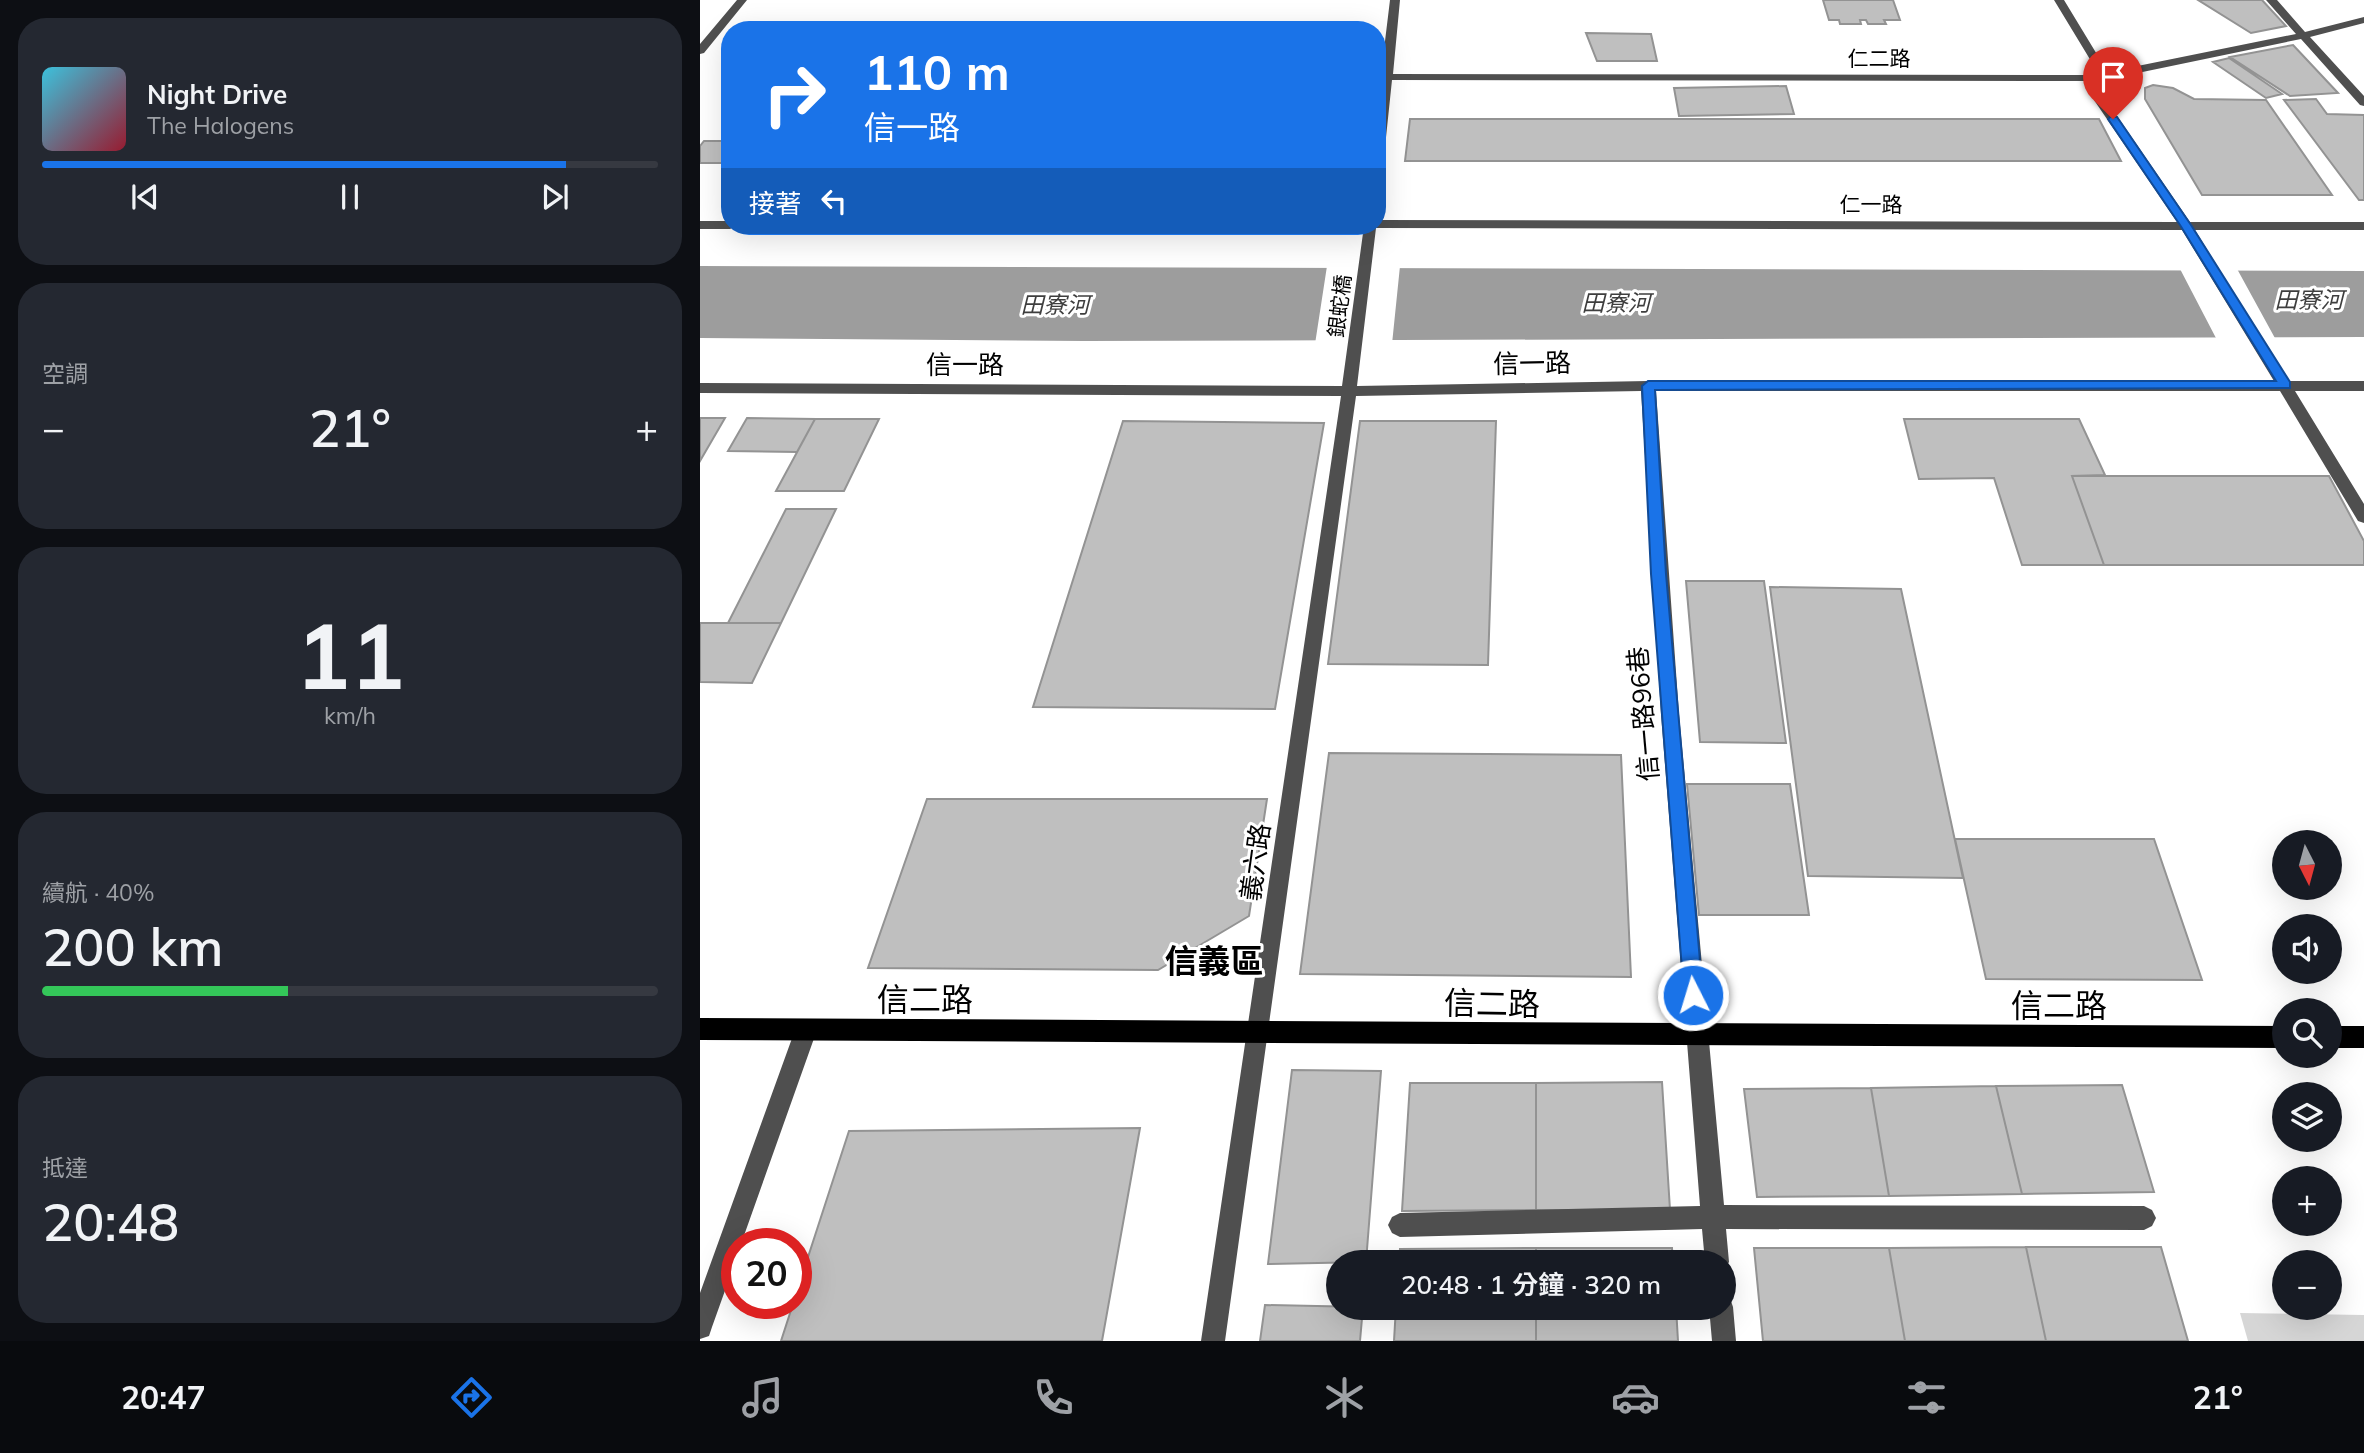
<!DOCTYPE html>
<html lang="zh-TW">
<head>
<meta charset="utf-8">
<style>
	:root { --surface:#171b24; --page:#242831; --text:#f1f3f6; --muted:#9ea1a6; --line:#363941; --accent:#1a73e8 }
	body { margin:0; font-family:Mulish,"Noto Sans TC",sans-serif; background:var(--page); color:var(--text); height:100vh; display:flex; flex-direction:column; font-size:26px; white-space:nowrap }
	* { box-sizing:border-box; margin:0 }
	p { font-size:23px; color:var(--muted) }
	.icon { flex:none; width:38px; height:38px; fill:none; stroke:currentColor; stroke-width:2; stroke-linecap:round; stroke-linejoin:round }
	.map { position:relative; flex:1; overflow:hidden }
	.panel { display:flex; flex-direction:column; gap:18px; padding:18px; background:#0d0f14; width:700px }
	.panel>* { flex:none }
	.guide { position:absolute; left:21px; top:21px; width:665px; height:214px; border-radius:28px; box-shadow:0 7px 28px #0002; background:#1a73e8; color:#fff; overflow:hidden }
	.needle { width:46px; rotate:174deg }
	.tools { position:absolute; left:1572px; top:830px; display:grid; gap:14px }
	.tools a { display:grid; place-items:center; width:70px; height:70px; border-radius:50%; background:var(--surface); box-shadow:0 7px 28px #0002; font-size:35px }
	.speed { position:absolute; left:21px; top:1228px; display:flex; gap:14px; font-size:35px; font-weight:700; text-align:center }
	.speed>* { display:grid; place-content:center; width:91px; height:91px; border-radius:50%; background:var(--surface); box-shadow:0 7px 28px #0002; line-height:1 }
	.speed .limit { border:10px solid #d22; background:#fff; color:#111 }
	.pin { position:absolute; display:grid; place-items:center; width:60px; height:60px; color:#fff; margin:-72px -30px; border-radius:50% 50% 50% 0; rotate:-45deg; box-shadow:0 0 7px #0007 }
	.pin .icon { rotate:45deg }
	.me { position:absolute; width:77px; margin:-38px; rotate:355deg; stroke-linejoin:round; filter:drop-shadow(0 0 5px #0008) }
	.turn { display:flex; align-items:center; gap:24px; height:147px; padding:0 28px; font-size:32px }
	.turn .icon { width:91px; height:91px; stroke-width:2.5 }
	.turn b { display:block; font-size:49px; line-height:60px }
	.then { display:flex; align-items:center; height:66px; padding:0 28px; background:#0003; gap:14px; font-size:26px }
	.big { font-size:52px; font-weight:600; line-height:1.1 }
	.panel .tile { flex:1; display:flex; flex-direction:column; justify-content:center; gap:10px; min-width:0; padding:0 24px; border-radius:28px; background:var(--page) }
	.panel .dial { align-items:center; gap:0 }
	.dial b { font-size:91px; line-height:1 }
	.song { display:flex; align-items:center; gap:21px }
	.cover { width:84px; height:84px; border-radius:10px; background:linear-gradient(135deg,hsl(190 70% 55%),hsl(350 70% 35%)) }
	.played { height:7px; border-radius:4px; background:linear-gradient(90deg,var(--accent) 85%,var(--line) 85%) }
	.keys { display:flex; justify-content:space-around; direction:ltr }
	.heat { display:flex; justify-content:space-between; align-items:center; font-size:38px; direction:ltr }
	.charge { height:10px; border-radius:5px; background:linear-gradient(90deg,#34c759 40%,var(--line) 0) }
	.trip { position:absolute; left:626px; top:1250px; width:410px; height:70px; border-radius:35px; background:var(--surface); box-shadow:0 7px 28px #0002; font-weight:600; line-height:70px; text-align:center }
	.tab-bar { display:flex; height:112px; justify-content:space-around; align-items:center; background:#090b0e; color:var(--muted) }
	.tab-bar .icon { width:49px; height:49px }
	.tab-bar .selected { color:var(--accent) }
	.tab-bar b { font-size:32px; color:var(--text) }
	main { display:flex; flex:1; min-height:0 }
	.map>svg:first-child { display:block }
	.green { fill:#d6d6d6 }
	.water { fill:#9d9d9d }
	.pier { fill:#fff }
	.building { fill:#bfbfbf; stroke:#939393; stroke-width:2 }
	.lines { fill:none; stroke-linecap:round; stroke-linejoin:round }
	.minor { fill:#4f4f4f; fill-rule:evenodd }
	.major { fill:#000; fill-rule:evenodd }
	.route { fill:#1a73e8; stroke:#114b97; stroke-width:2 }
	.labels { text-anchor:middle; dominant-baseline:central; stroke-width:6; stroke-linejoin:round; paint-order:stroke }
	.far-street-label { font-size:21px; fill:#000; stroke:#fff }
	.far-water-label { font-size:23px; font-style:italic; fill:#3e3e3e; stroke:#fff }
	.street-label { font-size:26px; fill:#000; stroke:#fff }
	.near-street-label { font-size:32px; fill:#000; stroke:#fff }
	.district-label { font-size:33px; font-weight:bold; fill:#000; stroke:#fff }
</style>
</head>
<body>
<main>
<section class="panel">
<div class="tile">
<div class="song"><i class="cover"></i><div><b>Night Drive</b><p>The Halogens</p></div></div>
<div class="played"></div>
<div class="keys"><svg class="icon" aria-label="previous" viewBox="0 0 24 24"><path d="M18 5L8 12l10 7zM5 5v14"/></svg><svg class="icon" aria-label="pause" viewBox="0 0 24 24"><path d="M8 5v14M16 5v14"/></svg><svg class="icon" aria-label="next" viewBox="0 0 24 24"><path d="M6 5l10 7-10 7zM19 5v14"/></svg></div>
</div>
<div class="tile"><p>空調</p>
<div class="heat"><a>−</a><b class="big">21°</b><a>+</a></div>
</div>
<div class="tile dial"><b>11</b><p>km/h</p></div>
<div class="tile"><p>續航 · 40%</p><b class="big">200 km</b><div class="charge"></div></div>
<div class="tile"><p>抵達</p><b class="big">20:48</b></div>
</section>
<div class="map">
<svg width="1664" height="1341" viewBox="0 0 1664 1341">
	<rect width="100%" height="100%" fill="#fff"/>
	<path class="green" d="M1540,1313L1664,1315V1341H1548Z"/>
	<path class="water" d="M0,266L1664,271V337L385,341L0,338Z"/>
	<path class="pier" d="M627,266H700L692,344H615Z
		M1479,267H1536L1576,340H1517Z"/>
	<path class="building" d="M1123,0H1193L1200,20H1184L1186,24H1168L1166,20H1160L1161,24H1140L1139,20H1129Z
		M1498,0H1562L1586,26L1551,33Z
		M886,33L951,34L957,61H897Z
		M1593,45L1638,93L1590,96L1530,57Z
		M1529,58L1582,94L1566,98L1513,62Z
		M1453,85L1473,88L1494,99L1566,100L1632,195H1502L1445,99V88Z
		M1086,86L1094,114L979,116L974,88Z
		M1616,99L1627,114L1664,115V200H1659L1584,100Z
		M710,119H1399L1421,161H705Z
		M30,134V163H0V146L4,141H25Z
		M0,418H25L0,461Z
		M47,418L115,419L97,452L28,451Z
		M115,419H179L144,491H76Z
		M1204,419H1379L1405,475L1372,476L1404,565H1322L1294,478L1219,479Z
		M423,421L624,423L575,709L333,707Z
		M660,421H796L788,665L628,664Z
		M1372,476H1629L1664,541V565H1404Z
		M86,509H136L81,623H28Z
		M986,581H1064L1086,743L1000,742Z
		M1070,587L1201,589L1263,878L1108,876Z
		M0,623H81L52,683L0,682Z
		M629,753L921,755L931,977L600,974Z
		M987,784H1090L1109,915H999Z
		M227,799H567L549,916L458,970L168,968Z
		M1255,839H1454L1502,980L1286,979Z
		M592,1070L681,1071L666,1262L568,1264Z
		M962,1082L970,1210H836V1083Z
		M710,1083H836V1210L702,1211Z
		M1422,1085L1454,1192L1322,1194L1296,1086Z
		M1296,1086L1322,1194L1189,1196L1171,1088Z
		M1171,1088L1189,1196L1057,1197L1044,1089Z
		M440,1128L402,1341H81L93,1304H96V1294L149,1131Z
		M1326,1247H1461L1488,1341H1346Z
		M1326,1247L1346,1341H1205L1189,1248Z
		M836,1248H972L973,1262H836Z
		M836,1248V1262H699L700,1249Z
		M1054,1248H1189L1205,1341H1063Z
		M565,1305L663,1307L660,1341H560Z
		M696,1307H836V1341H694Z
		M836,1307H976L978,1341H836Z"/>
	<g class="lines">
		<path class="minor" d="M37,0H47L4,53L0,54V44Z
			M690,0H700L693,74L1392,75L1391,61L1354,0H1364L1401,61L1403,73L1596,34L1566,0H1577L1605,32L1664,17V23L1610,37L1664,96V106L1660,105L1601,39L1404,80L1406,100L1490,222H1664V230H1495L1588,381H1664V391H1595L1664,504V523L1658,521L1580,391H956L979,714L1024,1205L1444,1206L1452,1210L1456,1218L1452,1226L1444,1230L1026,1229L1029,1262L1024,1271V1262H1005L1002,1229L700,1237L692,1233L688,1225L692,1217L700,1213L1000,1206L961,714L941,391L656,396L525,1341H501L641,396L0,393V383L642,386L664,226H677V220L1477,222L1394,100L1392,81L692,80L683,166L677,170V111L681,80H677V74H681ZM676,228L1482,230L1574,381H948L657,386Z
			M0,221H30V226H36L30,229H0Z
			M106,1019L114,1022L117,1030L41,1244H37V1257L12,1327L9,1336L0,1339V1293L95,1030L98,1022Z
			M1024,1296L1030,1298L1033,1307L1036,1341H1012L1009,1307H1024Z"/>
		<path class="major" d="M0,1018L1584,1026V1048L0,1040Z
			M1629,1026H1664V1048H1629Z"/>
	</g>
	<path class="route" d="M1410,117H1417L1491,225L1590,382V388L955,390L966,574L1003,995L1000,1002L993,1005L986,1002L984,995L951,574L942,386L948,381H1576L1480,225L1408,119Z"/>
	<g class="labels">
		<g class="far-street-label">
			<text x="1179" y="58">仁二路</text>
			<text x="1171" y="204">仁一路</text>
			<text transform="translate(639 306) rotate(-83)">銀蛇橋</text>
		</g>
		<g class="far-water-label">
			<text x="1609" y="299">田寮河</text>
			<text x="916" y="302">田寮河</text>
			<text x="355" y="304">田寮河</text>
		</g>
		<g class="street-label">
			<text transform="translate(832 363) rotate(-1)">信一路</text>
			<text x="265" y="364">信一路</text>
			<text transform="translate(943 714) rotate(-95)">信一路96巷</text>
			<text transform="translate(555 862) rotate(-82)">義六路</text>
		</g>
		<g class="near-street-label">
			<text x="225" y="999">信二路</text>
			<text transform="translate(792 1003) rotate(1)">信二路</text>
			<text x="1359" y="1005">信二路</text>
		</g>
		<g class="district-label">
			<text x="514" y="960">信義區</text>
		</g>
	</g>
</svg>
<div class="tools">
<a><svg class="needle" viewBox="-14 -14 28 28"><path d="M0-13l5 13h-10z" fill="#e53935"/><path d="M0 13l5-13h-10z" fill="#9ea1a6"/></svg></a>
<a><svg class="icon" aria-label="sound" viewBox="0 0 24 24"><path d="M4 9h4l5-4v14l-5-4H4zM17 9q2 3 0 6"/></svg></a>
<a><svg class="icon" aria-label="search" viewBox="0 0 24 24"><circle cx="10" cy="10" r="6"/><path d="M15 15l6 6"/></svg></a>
<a><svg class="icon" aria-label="layers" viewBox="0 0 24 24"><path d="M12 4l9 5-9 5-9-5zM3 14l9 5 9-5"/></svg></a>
<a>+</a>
<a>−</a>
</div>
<div class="speed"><div class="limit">20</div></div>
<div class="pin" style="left:1413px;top:119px;background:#d93025"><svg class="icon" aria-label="arrive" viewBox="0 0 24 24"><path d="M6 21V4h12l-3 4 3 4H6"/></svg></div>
<svg class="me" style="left:993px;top:995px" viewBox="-20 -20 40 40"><circle r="17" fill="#1a73e8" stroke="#fff" stroke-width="3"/><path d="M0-11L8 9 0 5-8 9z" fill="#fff"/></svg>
<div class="trip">20:48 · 1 分鐘 · 320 m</div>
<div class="guide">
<div class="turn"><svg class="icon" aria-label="right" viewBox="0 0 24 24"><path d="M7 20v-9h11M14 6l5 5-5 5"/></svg><div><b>110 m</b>信一路</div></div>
<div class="then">接著<svg class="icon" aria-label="left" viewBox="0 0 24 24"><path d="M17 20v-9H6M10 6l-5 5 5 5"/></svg></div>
</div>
</div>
</main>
<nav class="tab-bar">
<b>20:47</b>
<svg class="icon selected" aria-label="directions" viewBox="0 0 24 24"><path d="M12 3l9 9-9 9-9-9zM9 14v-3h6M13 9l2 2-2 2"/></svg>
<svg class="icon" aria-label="music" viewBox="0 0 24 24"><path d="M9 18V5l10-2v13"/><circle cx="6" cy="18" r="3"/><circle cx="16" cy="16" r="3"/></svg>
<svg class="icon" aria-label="phone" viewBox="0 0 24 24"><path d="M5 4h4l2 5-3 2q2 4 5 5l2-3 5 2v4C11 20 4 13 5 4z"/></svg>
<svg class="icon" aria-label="climate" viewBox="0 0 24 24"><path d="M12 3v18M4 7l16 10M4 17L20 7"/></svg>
<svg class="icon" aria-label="car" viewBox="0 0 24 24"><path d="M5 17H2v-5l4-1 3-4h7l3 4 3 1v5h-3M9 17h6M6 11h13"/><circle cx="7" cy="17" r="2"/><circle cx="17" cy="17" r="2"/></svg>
<svg class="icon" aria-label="filters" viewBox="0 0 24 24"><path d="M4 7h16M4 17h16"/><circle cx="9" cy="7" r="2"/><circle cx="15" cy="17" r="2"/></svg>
<b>21°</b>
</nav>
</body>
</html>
